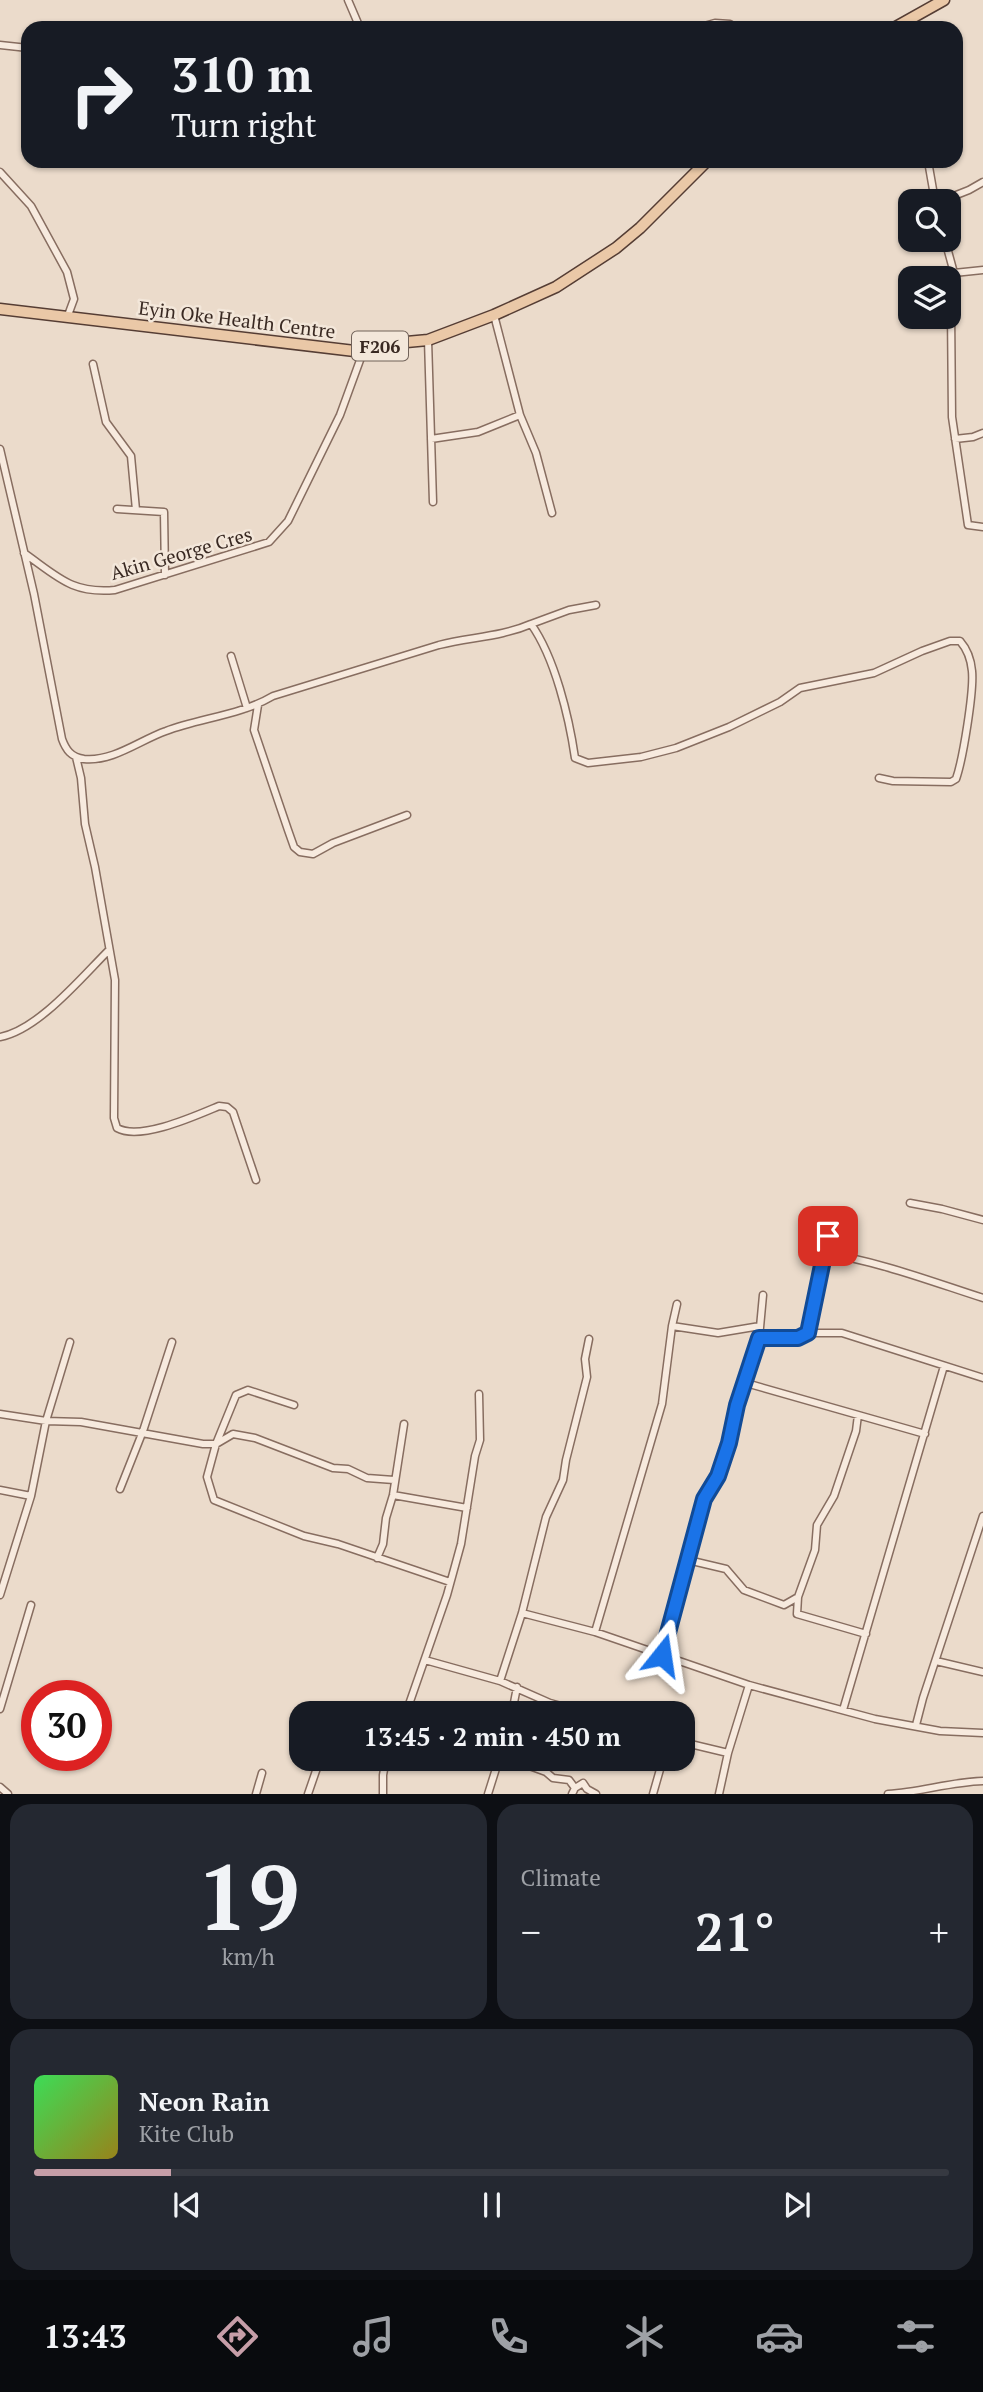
<!DOCTYPE html>
<html lang="en">
<head>
<meta charset="utf-8">
<style>
	:root { --surface:#171b24; --page:#242831; --text:#f1f3f6; --muted:#9ea1a6; --line:#363941; --accent:#c69ea8 }
	body { margin:0; font-family:"PT Serif",serif; background:var(--page); color:var(--text); height:100vh; display:flex; flex-direction:column; font-size:26px; white-space:nowrap }
	* { box-sizing:border-box; margin:0 }
	p { font-size:23px; color:var(--muted) }
	.icon { flex:none; width:38px; height:38px; fill:none; stroke:currentColor; stroke-width:2; stroke-linecap:round; stroke-linejoin:round }
	.map { position:relative; height:1794px; overflow:hidden }
	.panel { display:flex; flex-direction:column; gap:10px; padding:10px; background:#0d0f14; flex:1 }
	.panel>* { flex:none }
	.guide { position:absolute; left:21px; top:21px; width:942px; height:147px; border-radius:21px; box-shadow:0 2px 5px #0004; background:#171b24; color:var(--text); overflow:hidden }
	.fabs { position:absolute; left:898px; top:189px; display:grid; gap:14px }
	.fabs a { display:grid; place-items:center; width:63px; height:63px; border-radius:14px; background:var(--surface); box-shadow:0 2px 5px #0004; font-size:35px }
	.speed { position:absolute; left:21px; top:1680px; display:flex; gap:14px; font-size:35px; font-weight:700; text-align:center }
	.speed>* { display:grid; place-content:center; width:91px; height:91px; border-radius:50%; background:var(--surface); box-shadow:0 2px 5px #0004; line-height:1 }
	.speed .limit { border:10px solid #d22; background:#fff; color:#111 }
	.pin { position:absolute; display:grid; place-items:center; width:60px; height:60px; color:#fff; margin:-30px; border-radius:14px; box-shadow:0 4px 10px #0006 }
	.me { position:absolute; width:77px; margin:-38px; rotate:15deg; stroke-linejoin:round; filter:drop-shadow(0 0 5px #0008) }
	.turn { display:flex; align-items:center; gap:24px; height:147px; padding:0 35px; font-size:32px }
	.turn .icon { width:91px; height:91px; stroke-width:2.5 }
	.turn b { display:block; font-size:49px; line-height:60px }
	.big { font-size:52px; font-weight:700; line-height:1.1 }
	.panel .widget { flex:1; display:flex; flex-direction:column; justify-content:center; gap:10px; min-width:0; padding:0 24px; border-radius:21px; background:var(--page) }
	.panel .dial { align-items:center; gap:0 }
	.dial b { font-size:91px; line-height:1 }
	.song { display:flex; align-items:center; gap:21px }
	.cover { width:84px; height:84px; border-radius:10px; background:linear-gradient(135deg,hsl(130 70% 55%),hsl(50 70% 35%)) }
	.played { height:7px; border-radius:4px; background:linear-gradient(90deg,var(--accent) 15%,var(--line) 15%) }
	.keys { display:flex; justify-content:space-around; direction:ltr }
	.heat { display:flex; justify-content:space-between; align-items:center; font-size:38px; direction:ltr }
	.panel .tiles { flex:1; display:grid; gap:10px; grid-template-columns:1fr 1fr }
	.widget:last-child { grid-column:span 2 }
	.trip { position:absolute; left:289px; top:1701px; width:406px; height:70px; border-radius:21px; background:var(--surface); box-shadow:0 2px 5px #0004; font-weight:700; line-height:70px; text-align:center }
	.tabs { display:flex; height:112px; justify-content:space-around; align-items:center; background:#090b0e; color:var(--muted) }
	.tabs .icon { width:49px; height:49px }
	.tabs .selected { color:var(--accent) }
	.tabs b { font-size:32px; color:var(--text) }
	.map>svg:first-child { display:block }
	.lines { fill:none; stroke-linecap:round; stroke-linejoin:round }
	.street-casing { stroke:#876d60; stroke-width:9 }
	.primary-casing { stroke:#553d34; stroke-width:13 }
	.street { stroke:#f7eade; stroke-width:6 }
	.primary { stroke:#eac8a7; stroke-width:10 }
	.route-casing { stroke:#114b97; stroke-width:18 }
	.route { stroke:#1a73e8; stroke-width:12 }
	.labels { text-anchor:middle; dominant-baseline:central; stroke-width:5; stroke-linejoin:round; paint-order:stroke }
	.shield { fill:#f3e7da; stroke:#716259; stroke-width:2 }
	.shield-label { font-size:18px; font-weight:bold; fill:#392922 }
	.street-label { font-size:19px; fill:#392922; stroke:#f3e7da }
</style>
</head>
<body>
<div class="map">
<svg width="983" height="1794" viewBox="0 0 983 1794">
	<rect width="100%" height="100%" fill="#ebdbcb"/>
	<g class="lines">
		<defs>
			<path id="street" d="M348,0L360,28
				M697,28L715,23L730,24L734,28
				M0,45L28,48
				M928,161L935,201
				M0,172L31,206L67,272L74,299L67,318
				M941,201L969,190L983,182
				M945,240L954,273L951,310L952,417L968,525L983,527
				M954,273L983,270
				M494,315L520,415L536,453L552,513
				M428,340L433,502
				M93,364L106,422L131,456L136,510
				M431,439L478,432L520,415
				M955,439L973,437L983,433
				M0,449L34,594L62,739C66,750 71,757 84,759C113,762 140,740 166,731C201,718 241,715 273,696L439,645C470,637 501,637 531,624C555,658 569,717 575,758L588,763L641,757L676,748L729,727L780,702L800,688L874,673L922,651L950,641H960C967,649 971,660 972,671C974,691 963,759 956,779L951,782L893,781L879,778
				M117,509L164,512L165,575
				M24,553C58,577 72,594 115,590L269,542L288,521L340,415L363,352
				M531,624L569,610L596,605
				M231,656L247,708
				M258,705L254,730L288,830L294,847L300,852L313,854L333,843L407,815
				M76,757L81,778L85,824L95,867L115,980L114,1118L117,1128C140,1141 195,1116 219,1106L227,1107L233,1112L256,1180
				M0,1037C38,1030 81,978 108,951
				M910,1203L942,1209L983,1220
				M823,1253C878,1261 930,1281 983,1298
				M672,1326L718,1333L760,1326
				M808,1333L823,1253L832,1219
				M759,1338H798L808,1333H842L983,1378
				M746,1383L925,1434
				M294,1405L248,1390L236,1395L216,1444L207,1477L214,1500L304,1536L338,1544L450,1582
				M0,1414L46,1421L81,1422L203,1444H216L233,1434L255,1438L333,1468L348,1469L367,1478L394,1480
				M858,1415L856,1431L834,1496L817,1525L815,1550L798,1597L797,1614L866,1634
				M120,1489L143,1431L172,1342
				M0,1490L31,1496
				M393,1495L467,1508
				M377,1558L383,1544L386,1518L393,1495L404,1424
				M688,1560L726,1569L744,1590L784,1605L798,1597
				M0,1595L31,1496L46,1421L70,1342
				M522,1613L595,1632L749,1685L875,1719L940,1731L983,1733
				M595,1632L662,1404L672,1326L677,1304
				M662,1655L704,1499L718,1476L729,1443L737,1405L759,1338L763,1295
				M425,1660L500,1681L550,1703L586,1713
				M936,1661L983,1672
				M500,1681L522,1613L546,1517L563,1480L566,1460L587,1377L585,1359L589,1339
				M0,1709L31,1605
				M843,1710L944,1366
				M406,1713L447,1595L461,1544L475,1456L480,1440L479,1394
				M512,1713L517,1687
				M539,1713L550,1703
				M916,1725L923,1698L983,1516
				M682,1742L728,1753
				M480,1759L497,1765L513,1760L546,1772L553,1778L569,1780L575,1788
				M0,1787L8,1794
				M256,1794L262,1773
				M308,1794L318,1765
				M383,1794V1775L386,1759
				M488,1794L499,1759
				M572,1794L575,1788L583,1783L587,1789L596,1794
				M653,1794L663,1759
				M719,1794L728,1753L749,1685
				M888,1794C921,1792 950,1782 983,1781"/>
			<path id="primary" d="M894,28L944,0
				M0,309L363,352L385,344L428,340L494,315L556,287L616,248L640,228L707,161"/>
		</defs>
		<use href="#street" class="street-casing"/>
		<use href="#primary" class="primary-casing"/>
		<use href="#street" class="street"/>
		<use href="#primary" class="primary"/>
	</g>
	<g class="lines">
		<defs>
			<path id="route" d="M662,1655L704,1499L718,1476L729,1443L737,1405L759,1338H798L808,1333L828,1236"/>
		</defs>
		<use href="#route" class="route-casing"/>
		<use href="#route" class="route"/>
	</g>
	<g class="labels">
		<rect class="shield" x="352" y="331.5" width="56" height="29" rx="5"/>
		<g class="shield-label">
			<text x="380" y="346">F206</text>
		</g>
		<g class="street-label">
			<text transform="translate(237 319) rotate(7)">Eyin Oke Health Centre</text>
			<text transform="translate(181 553) rotate(-16)">Akin George Cres</text>
		</g>
	</g>
</svg>
<div class="fabs">
<a><svg class="icon" aria-label="search" viewBox="0 0 24 24"><circle cx="10" cy="10" r="6"/><path d="M15 15l6 6"/></svg></a>
<a><svg class="icon" aria-label="layers" viewBox="0 0 24 24"><path d="M12 4l9 5-9 5-9-5zM3 14l9 5 9-5"/></svg></a>
</div>
<div class="speed"><div class="limit">30</div></div>
<div class="pin" style="left:828px;top:1236px;background:#d93025"><svg class="icon" aria-label="arrive" viewBox="0 0 24 24"><path d="M6 21V4h12l-3 4 3 4H6"/></svg></div>
<svg class="me" style="left:662px;top:1655px" viewBox="-20 -20 40 40"><path d="M0-17L14 15 0 8-14 15z" fill="#1a73e8" stroke="#fff" stroke-width="4"/></svg>
<div class="trip">13:45 · 2 min · 450 m</div>
<div class="guide">
<div class="turn"><svg class="icon" aria-label="right" viewBox="0 0 24 24"><path d="M7 20v-9h11M14 6l5 5-5 5"/></svg><div><b>310 m</b>Turn right</div></div>
</div>
</div>
<section class="panel">
<div class="tiles">
<div class="widget dial"><b>19</b><p>km/h</p></div>
<div class="widget"><p>Climate</p>
<div class="heat"><a>−</a><b class="big">21°</b><a>+</a></div>
</div>
<div class="widget">
<div class="song"><i class="cover"></i><div><b>Neon Rain</b><p>Kite Club</p></div></div>
<div class="played"></div>
<div class="keys"><svg class="icon" aria-label="previous" viewBox="0 0 24 24"><path d="M18 5L8 12l10 7zM5 5v14"/></svg><svg class="icon" aria-label="pause" viewBox="0 0 24 24"><path d="M8 5v14M16 5v14"/></svg><svg class="icon" aria-label="next" viewBox="0 0 24 24"><path d="M6 5l10 7-10 7zM19 5v14"/></svg></div>
</div>
</div>
</section>
<nav class="tabs">
<b>13:43</b>
<svg class="icon selected" aria-label="directions" viewBox="0 0 24 24"><path d="M12 3l9 9-9 9-9-9zM9 14v-3h6M13 9l2 2-2 2"/></svg>
<svg class="icon" aria-label="music" viewBox="0 0 24 24"><path d="M9 18V5l10-2v13"/><circle cx="6" cy="18" r="3"/><circle cx="16" cy="16" r="3"/></svg>
<svg class="icon" aria-label="phone" viewBox="0 0 24 24"><path d="M5 4h4l2 5-3 2q2 4 5 5l2-3 5 2v4C11 20 4 13 5 4z"/></svg>
<svg class="icon" aria-label="climate" viewBox="0 0 24 24"><path d="M12 3v18M4 7l16 10M4 17L20 7"/></svg>
<svg class="icon" aria-label="car" viewBox="0 0 24 24"><path d="M5 17H2v-5l4-1 3-4h7l3 4 3 1v5h-3M9 17h6M6 11h13"/><circle cx="7" cy="17" r="2"/><circle cx="17" cy="17" r="2"/></svg>
<svg class="icon" aria-label="filters" viewBox="0 0 24 24"><path d="M4 7h16M4 17h16"/><circle cx="9" cy="7" r="2"/><circle cx="15" cy="17" r="2"/></svg>
</nav>
</body>
</html>
